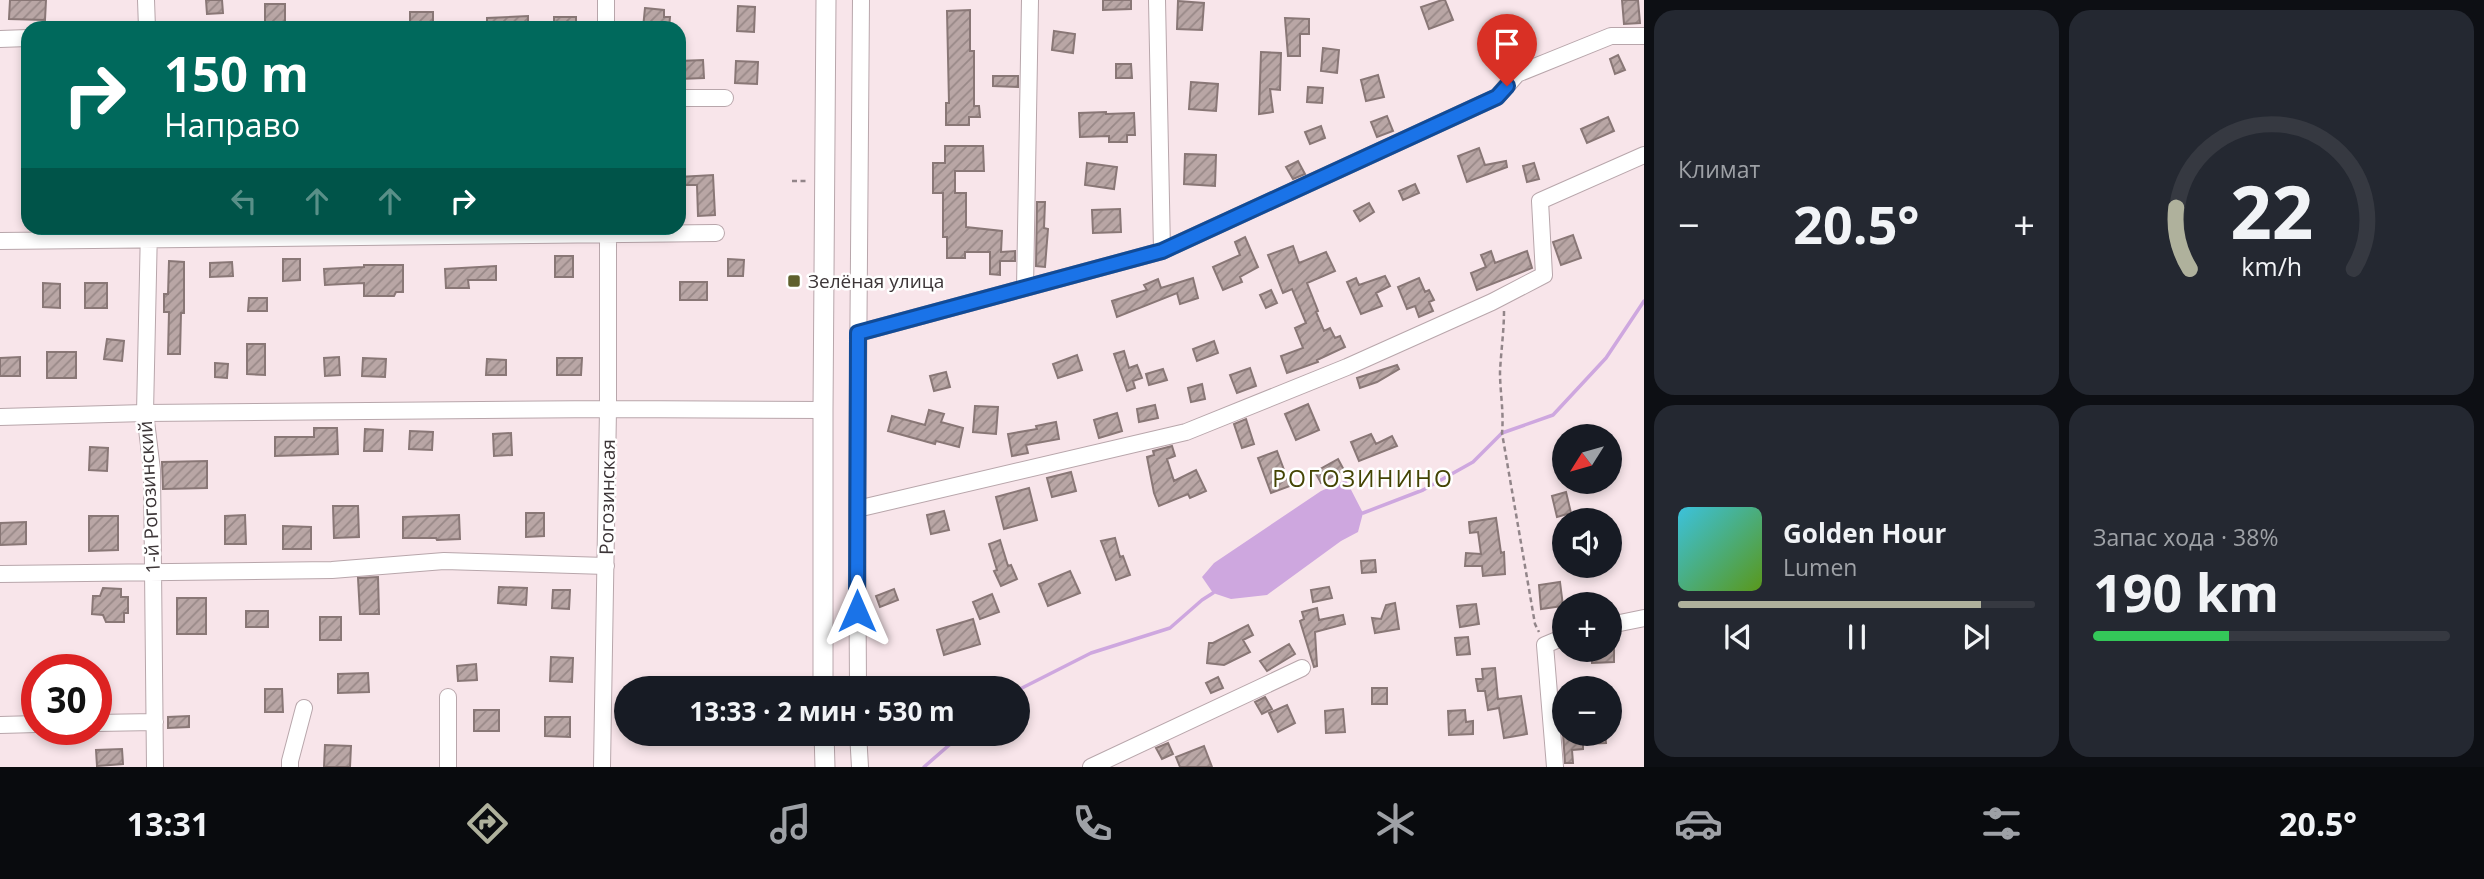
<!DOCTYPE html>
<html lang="ru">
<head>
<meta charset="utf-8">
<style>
	:root { --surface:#171b24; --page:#242831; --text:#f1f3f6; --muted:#9ea1a6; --line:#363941; --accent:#afb19c }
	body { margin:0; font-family:"Open Sans",sans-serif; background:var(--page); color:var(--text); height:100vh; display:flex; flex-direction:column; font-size:26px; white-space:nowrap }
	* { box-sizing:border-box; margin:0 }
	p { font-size:23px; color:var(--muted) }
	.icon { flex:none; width:38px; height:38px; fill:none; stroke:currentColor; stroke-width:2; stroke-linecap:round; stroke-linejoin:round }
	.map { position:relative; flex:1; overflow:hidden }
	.details { display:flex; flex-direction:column; gap:10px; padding:10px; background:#0d0f14; width:840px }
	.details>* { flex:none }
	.banner { position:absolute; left:21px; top:21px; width:665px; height:214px; border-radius:21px; box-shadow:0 4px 10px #0003; background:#00695c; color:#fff; overflow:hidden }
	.needle { width:46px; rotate:233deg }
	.tools { position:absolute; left:1552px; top:424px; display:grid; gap:14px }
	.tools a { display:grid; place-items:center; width:70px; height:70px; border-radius:50%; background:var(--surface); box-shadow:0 4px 10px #0003; font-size:35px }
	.speed { position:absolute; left:21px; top:654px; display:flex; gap:14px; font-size:35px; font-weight:700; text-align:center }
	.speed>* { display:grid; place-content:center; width:91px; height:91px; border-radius:50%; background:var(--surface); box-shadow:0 4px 10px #0003; line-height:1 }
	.speed .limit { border:10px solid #d22; background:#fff; color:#111 }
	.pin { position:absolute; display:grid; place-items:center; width:60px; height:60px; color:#fff; margin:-72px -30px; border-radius:50% 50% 50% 0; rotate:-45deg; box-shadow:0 0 7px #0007 }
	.pin .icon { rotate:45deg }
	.me { position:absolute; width:77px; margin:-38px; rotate:0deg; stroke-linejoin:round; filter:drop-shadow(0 0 5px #0008) }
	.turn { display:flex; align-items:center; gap:24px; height:147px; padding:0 28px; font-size:32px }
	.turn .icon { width:91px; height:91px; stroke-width:2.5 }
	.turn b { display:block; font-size:49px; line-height:60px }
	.lanes { display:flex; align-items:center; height:66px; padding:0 28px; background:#0003; justify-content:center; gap:35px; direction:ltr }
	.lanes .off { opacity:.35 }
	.big { font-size:52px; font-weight:700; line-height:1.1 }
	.details .widget { flex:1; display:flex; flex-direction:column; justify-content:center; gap:10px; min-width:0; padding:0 24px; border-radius:21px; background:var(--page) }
	.details .dial { align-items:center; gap:0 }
	.dial svg { height:182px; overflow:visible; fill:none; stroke:var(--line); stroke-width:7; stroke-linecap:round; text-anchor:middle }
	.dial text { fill:var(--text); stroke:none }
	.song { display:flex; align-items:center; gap:21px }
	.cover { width:84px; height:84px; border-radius:10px; background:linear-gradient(135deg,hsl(190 70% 55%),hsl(90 70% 35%)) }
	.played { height:7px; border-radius:4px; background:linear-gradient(90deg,var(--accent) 85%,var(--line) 85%) }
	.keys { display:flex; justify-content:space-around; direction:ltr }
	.heat { display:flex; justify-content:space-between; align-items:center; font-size:38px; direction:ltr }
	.charge { height:10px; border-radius:5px; background:linear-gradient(90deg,#34c759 38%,var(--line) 0) }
	.details .tiles { flex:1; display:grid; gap:10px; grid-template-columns:repeat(2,1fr) }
	.trip { position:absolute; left:614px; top:676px; width:416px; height:70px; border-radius:35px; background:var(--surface); box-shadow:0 4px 10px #0003; font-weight:700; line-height:70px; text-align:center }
	.tab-bar { display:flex; height:112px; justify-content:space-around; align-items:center; background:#090b0e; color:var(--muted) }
	.tab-bar .icon { width:49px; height:49px }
	.tab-bar .on { color:var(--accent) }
	.tab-bar b { font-size:32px; color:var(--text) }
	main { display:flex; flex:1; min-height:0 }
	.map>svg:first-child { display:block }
	.water { fill:#cea7df }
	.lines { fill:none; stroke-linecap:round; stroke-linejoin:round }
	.stream { stroke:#cea7df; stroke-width:3.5 }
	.building { fill:url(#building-hatch); stroke:#897776; stroke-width:2 }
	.minor-casing { stroke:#b8a6ab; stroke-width:18 }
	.major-casing { stroke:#b8a6ab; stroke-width:21 }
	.path { stroke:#928589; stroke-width:2.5; stroke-dasharray:5 3.5; stroke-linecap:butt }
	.minor { stroke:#fff; stroke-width:16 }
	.major { stroke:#fff; stroke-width:19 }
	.route-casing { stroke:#114b97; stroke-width:18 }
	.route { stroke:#1a73e8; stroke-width:12 }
	.poi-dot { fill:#5f602d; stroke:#fff; stroke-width:2.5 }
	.labels { text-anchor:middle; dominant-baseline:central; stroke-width:5; stroke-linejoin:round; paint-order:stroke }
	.poi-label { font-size:19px; fill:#3c3537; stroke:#fff; text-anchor:start }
	.street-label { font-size:19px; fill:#3c3537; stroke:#fff }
	.quarter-label { font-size:23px; letter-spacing:2px; fill:#444403; stroke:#fff }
</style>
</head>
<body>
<main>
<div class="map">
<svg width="1644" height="767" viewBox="0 0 1644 767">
	<defs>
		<pattern id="building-hatch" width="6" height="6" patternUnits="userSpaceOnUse" patternTransform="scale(1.75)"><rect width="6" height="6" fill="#b9a6a5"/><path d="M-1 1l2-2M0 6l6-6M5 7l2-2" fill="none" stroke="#988887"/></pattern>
	</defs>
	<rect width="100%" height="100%" fill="#f8e5ea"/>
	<path class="water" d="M1346,480L1363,513L1358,532L1341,541L1267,595L1231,599L1213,593L1202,577L1214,563L1321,491Z"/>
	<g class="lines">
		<path class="stream" d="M1363,513L1423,490L1473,462L1502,433L1553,415L1606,358L1644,301
			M1018,690L1091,653L1170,628L1202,600L1213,593
			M924,767L963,733"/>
	</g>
	<path class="building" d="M10,0H46L45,20L9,19Z
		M206,0H222L223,13L207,14Z
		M1103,0H1131V9L1103,10Z
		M1442,0H1445L1453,20L1429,29L1421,7Z
		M1622,0H1638L1640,23L1624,24Z
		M1178,1L1204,3L1202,30L1177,29Z
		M265,4H285V27H265Z
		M738,6L755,7L754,32L737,31Z
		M645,8L664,10V17H670L669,28H643Z
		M970,10V51H974V106H979L980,117H969V125H946V103H949L947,11Z
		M410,12H433V28H410Z
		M528,16V28H487V18Z
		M554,17H576V28H554Z
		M1285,18L1309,19V34H1300V56H1288Z
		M1054,31L1075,34L1073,53L1052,50Z
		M1323,48L1339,50L1337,73L1321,71Z
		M1261,52L1281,53L1280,90L1270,89L1273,112L1259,114Z
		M1618,55L1625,70L1615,74L1610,59Z
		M703,60L704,78L679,79V61Z
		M736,61L758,62L757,84L735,83Z
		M1116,64H1131L1132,78H1116Z
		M1378,75L1384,97L1366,101L1361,80Z
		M993,76H1018V87L993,86Z
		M1191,82L1218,84L1216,111L1189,109Z
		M1308,87L1323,88L1322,103L1307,102Z
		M1106,112V114L1134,113L1135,135H1127V142H1109V136L1080,137L1079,113Z
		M1387,116L1393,131L1377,137L1371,122Z
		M1608,117L1614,131L1587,143L1581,129Z
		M1321,126L1325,138L1310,144L1305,132Z
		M945,146H983L984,171H955V193H966V227L1002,231L1001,252L1015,251V261H1000V275L990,274V252H965V258H947V237H943V193H933V163H945Z
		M1479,148L1485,165L1506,161L1507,167L1467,182L1458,156Z
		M1185,154L1216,155L1215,186L1184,184Z
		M1298,161L1305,174L1293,179L1286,167Z
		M1087,163L1117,167L1114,189L1085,185Z
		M1534,163L1539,179L1527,182L1523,166Z
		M713,175L715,215L698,216L697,185H679V177Z
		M1415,184L1419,193L1403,200L1399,191Z
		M1037,202H1045L1044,228L1048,229L1045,267L1036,266Z
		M1369,203L1374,212L1360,221L1354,211Z
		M1120,209L1121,232L1093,233L1092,210Z
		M1573,235L1581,258L1561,265L1553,242Z
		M1245,237L1258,267L1240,277L1242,282L1223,290L1213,267L1240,255L1235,242Z
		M1293,246L1299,263L1326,252L1335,271L1307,283L1318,311L1316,312L1324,331L1330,328L1335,338L1340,336L1345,347L1317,360L1318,362L1287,373L1281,356L1303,348L1295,328L1306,323L1292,289L1283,293L1268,255Z
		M1491,251L1495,263L1527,251L1532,268L1477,290L1471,273L1486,267L1481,255Z
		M555,256H573V277H555Z
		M283,259H300V280L283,281Z
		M728,259L744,260L743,276H728Z
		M169,261L184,262V313H181L180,354H168L169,312H164V294H168Z
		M232,262L233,276L210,277V263Z
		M364,265H403V292H396L394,296H364V283L325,285L324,269L364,267Z
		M496,266V280H468L469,288H446L445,269Z
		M1385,276L1390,286L1376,293L1382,306L1361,314L1347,282L1356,278L1359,285Z
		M1193,278L1198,298L1180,304L1177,293L1117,317L1112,301L1147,290L1144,285L1158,279L1161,288Z
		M1419,278L1425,292L1429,290L1434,300L1429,302L1433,311L1419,317L1415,306L1407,309L1398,287Z
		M680,282H707V300H680Z
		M43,283L60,284V308L43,307Z
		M85,283H107V308H85Z
		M1271,290L1277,303L1266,308L1260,295Z
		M249,298H267V311H248Z
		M107,339L124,341L122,361L104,359Z
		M1214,341L1218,353L1197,361L1193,349Z
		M247,344H265V375L247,374Z
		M1124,351L1129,368L1137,365L1142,378L1133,381L1135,388L1127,391L1114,354Z
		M47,352H76V378H47Z
		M1077,355L1082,370L1058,378L1053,364Z
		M20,357V376H0V358Z
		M339,357L340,375L325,376L324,358Z
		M363,358L386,359L385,377L362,376Z
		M557,358H582L581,375H557Z
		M487,359L506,360V375H486Z
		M215,363L228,364L227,378L215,377Z
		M1397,365L1399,369L1377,382L1360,388L1357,378Z
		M1250,368L1256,386L1237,393L1230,375Z
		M1163,369L1167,380L1149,385L1146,374Z
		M946,372L950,387L934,391L930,376Z
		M1202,384L1205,399L1191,402L1188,388Z
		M1308,404L1319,430L1296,440L1285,414Z
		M1155,405L1158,418L1139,422L1137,409Z
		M975,406L998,407L996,434L973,432Z
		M929,410L944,414L941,422L963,428L959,447L936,441L935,444L888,431L892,416L925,425Z
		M1117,413L1122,431L1099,438L1094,420Z
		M1246,419L1254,444L1242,448L1234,424Z
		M1056,422L1059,439L1026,445L1028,453L1012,456L1008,434L1037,429L1036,426Z
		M314,428H337L338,454L275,456V437H314Z
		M365,429L383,430L382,451H364Z
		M410,431L433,432L432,450L409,449Z
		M511,433L512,455L494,456L493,434Z
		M1371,434L1376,444L1392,436L1397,446L1359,461L1351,442Z
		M1172,446L1175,456L1167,459L1174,481L1196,470L1206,491L1190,498L1188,494L1159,506L1154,493L1147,457L1154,455L1153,451Z
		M90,447L108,448L107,471L89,470Z
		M1277,451L1290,486L1271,493L1258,458Z
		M1338,459L1344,470L1321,483L1315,472Z
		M207,461V488L163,489L162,462Z
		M1071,472L1076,491L1052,497L1047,478Z
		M1029,488L1037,520L1004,529L996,497Z
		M1566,492L1571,513L1557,517L1552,496Z
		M333,506H358L359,537L334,538Z
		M944,511L949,530L931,534L927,515Z
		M526,513H544V536L526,537Z
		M245,515L246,544H225V516Z
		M459,515L460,539L437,540L436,538H403V517Z
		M89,516H118V550L89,551Z
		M1496,518L1501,553L1504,552L1505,574L1483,576L1482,566H1465L1466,553L1481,554L1478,532L1470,533L1469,522Z
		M26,522V544L0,545V523Z
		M283,526L311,527V549H283Z
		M1115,538L1120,557L1123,556L1130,575L1116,580L1101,541Z
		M1000,540L1008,566L1011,565L1017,579L1001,586L994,571L997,570L989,544Z
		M1375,560L1376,572L1362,573L1361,561Z
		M1070,571L1080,593L1048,606L1039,584Z
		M378,577L379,614H360L358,578Z
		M1560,582L1563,606L1541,609L1539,585Z
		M499,587L527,588L526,605L498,603Z
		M1329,587L1332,598L1313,602L1311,590Z
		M103,588L121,589V597H128V613H124V622H106L103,615L92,614L93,596H100Z
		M894,589L898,600L880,607L876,596Z
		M553,590H570L569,609L552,608Z
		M992,594L999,612L980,619L973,602Z
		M177,598H206V634H177Z
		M1395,603L1399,629L1375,633L1372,618L1381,619L1386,605Z
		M1476,604L1479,624L1460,627L1457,606Z
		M1317,608L1319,620L1343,615L1345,624L1315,632L1317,666L1314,667L1300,621L1304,619L1302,612Z
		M246,611H268V627H246Z
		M320,617H341V640H320Z
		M973,619L980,644L944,655L937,630Z
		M1248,625L1253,635L1243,640L1250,652L1224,665L1207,663L1209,643H1213Z
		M1468,637L1470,654L1457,655L1455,638Z
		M1289,644L1295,654L1267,671L1260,661Z
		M1591,649H1614V662L1592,663Z
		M551,657L573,658L572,682L550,681Z
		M476,664L477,680L458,681L457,666Z
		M1495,668L1498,699L1521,696L1527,734L1504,738L1499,708L1488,710L1485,691H1478L1476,679H1483L1482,669Z
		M368,673L369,692L338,693V674Z
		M1218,677L1223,688L1211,693L1206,683Z
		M1372,688H1387V704H1372Z
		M265,689H282L283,712H265Z
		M1265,697L1272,709L1262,714L1255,702Z
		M1287,705L1295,723L1278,732L1269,713Z
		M1343,709L1345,732L1326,733L1325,711Z
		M474,710H499V731H474Z
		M1465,710L1466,722L1473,721V734L1449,735L1448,711Z
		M189,716V727L168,728V717Z
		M545,717H570V737L545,736Z
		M1563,733H1605L1606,743L1583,744V749L1572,750L1573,763H1565Z
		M1168,743L1173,754L1162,759L1156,748Z
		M325,745L351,746L350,767H324Z
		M1204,746L1212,767H1180L1176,757Z
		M122,749L123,764L97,766L96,750Z"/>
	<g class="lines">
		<defs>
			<path id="minor" d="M146,0L147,28
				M606,0V28
				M1157,0L1162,251
				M0,39L28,38
				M679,98H725
				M149,228L145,413L152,470L155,767
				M0,241L716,233
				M1025,288L1030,0
				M858,333L1162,251L1497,97L1517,74L1611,36H1644
				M0,417L145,413L608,409L823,410
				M857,509L1186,432L1347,367L1492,302L1544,275L1540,201L1644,155
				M0,574L332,570L444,561L606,566
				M1610,625L1644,618
				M858,688L857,509L861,0
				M448,697V767
				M96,723L155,722
				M0,725L37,724
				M858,733L860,767
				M290,767V761L304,708
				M602,767L608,409V228
				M1091,767L1302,668
				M1555,767L1545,645L1564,637"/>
			<path id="major" d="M823,688V410L826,0
				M824,733L825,767"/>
		</defs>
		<use href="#minor" class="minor-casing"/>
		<use href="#major" class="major-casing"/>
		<path class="path" d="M792,181H809
			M1504,311C1504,331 1501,351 1500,372C1500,392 1504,412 1502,433L1535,624L1539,632"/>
		<use href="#minor" class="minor"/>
		<use href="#major" class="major"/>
	</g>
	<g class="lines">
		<defs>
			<path id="route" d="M857,611L858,333L1162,251L1497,97L1507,86"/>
		</defs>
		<use href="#route" class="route-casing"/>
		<use href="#route" class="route"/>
	</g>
	<rect class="poi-dot" x="787" y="274" width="14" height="14" rx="3.5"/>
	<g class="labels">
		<g class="poi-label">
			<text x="808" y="281">Зелёная улица</text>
		</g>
		<g class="street-label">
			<text transform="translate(149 497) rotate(-93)">1-й Рогозинский</text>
			<text transform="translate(607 497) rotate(-89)">Рогозинская</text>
		</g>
		<g class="quarter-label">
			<text x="1363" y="478">РОГОЗИНИНО</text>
		</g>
	</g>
</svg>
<div class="tools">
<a><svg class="needle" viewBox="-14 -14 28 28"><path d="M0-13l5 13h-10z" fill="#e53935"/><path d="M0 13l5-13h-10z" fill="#9ea1a6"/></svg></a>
<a><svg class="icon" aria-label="sound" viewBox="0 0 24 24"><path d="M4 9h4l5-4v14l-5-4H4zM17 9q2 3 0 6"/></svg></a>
<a>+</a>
<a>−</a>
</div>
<div class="speed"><div class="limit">30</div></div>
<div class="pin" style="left:1507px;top:86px;background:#d93025"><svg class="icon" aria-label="arrive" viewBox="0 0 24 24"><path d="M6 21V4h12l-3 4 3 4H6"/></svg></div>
<svg class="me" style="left:857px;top:611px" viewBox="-20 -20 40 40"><path d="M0-17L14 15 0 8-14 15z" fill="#1a73e8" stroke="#fff" stroke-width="4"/></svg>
<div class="trip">13:33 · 2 мин · 530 m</div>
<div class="banner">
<div class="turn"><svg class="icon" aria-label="right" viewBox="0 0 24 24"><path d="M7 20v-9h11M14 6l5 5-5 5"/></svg><div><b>150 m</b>Направо</div></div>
<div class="lanes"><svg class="icon off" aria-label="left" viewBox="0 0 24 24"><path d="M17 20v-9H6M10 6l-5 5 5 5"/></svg><svg class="icon off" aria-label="ahead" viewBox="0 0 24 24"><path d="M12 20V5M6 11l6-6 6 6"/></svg><svg class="icon off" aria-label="ahead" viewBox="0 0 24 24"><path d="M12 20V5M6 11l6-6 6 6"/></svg><svg class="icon" aria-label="right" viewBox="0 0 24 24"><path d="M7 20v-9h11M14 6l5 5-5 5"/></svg></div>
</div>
</div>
<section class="details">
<div class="tiles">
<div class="widget"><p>Климат</p>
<div class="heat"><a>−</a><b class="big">20.5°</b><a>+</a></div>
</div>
<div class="widget dial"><svg viewBox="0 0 100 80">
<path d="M14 69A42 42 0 1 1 86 69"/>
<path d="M14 69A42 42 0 0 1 8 42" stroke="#afb19c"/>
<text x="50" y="56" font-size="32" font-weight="700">22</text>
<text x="50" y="72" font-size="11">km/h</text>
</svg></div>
<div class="widget">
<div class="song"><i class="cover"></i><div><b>Golden Hour</b><p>Lumen</p></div></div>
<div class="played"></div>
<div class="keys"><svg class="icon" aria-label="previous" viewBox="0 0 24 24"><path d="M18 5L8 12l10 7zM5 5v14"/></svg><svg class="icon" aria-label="pause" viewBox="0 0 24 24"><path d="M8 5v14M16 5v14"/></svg><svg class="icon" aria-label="next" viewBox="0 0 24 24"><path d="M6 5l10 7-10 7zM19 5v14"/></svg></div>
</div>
<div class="widget"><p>Запас хода · 38%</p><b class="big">190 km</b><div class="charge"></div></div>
</div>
</section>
</main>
<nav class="tab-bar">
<b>13:31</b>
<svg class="icon on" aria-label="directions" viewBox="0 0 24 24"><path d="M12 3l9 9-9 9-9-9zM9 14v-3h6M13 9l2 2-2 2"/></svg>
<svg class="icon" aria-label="music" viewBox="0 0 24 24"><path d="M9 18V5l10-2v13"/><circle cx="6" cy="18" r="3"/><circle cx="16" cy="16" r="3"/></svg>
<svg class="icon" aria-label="phone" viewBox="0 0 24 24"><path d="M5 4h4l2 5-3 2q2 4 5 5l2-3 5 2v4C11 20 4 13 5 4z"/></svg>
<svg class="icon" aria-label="climate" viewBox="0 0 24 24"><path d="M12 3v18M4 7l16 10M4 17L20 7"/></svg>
<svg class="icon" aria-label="car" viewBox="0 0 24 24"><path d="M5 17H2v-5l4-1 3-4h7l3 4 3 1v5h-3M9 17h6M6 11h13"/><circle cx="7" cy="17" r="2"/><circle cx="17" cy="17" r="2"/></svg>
<svg class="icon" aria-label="filters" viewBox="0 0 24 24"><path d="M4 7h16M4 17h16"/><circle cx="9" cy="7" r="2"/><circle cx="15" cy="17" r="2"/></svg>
<b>20.5°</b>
</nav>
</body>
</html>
